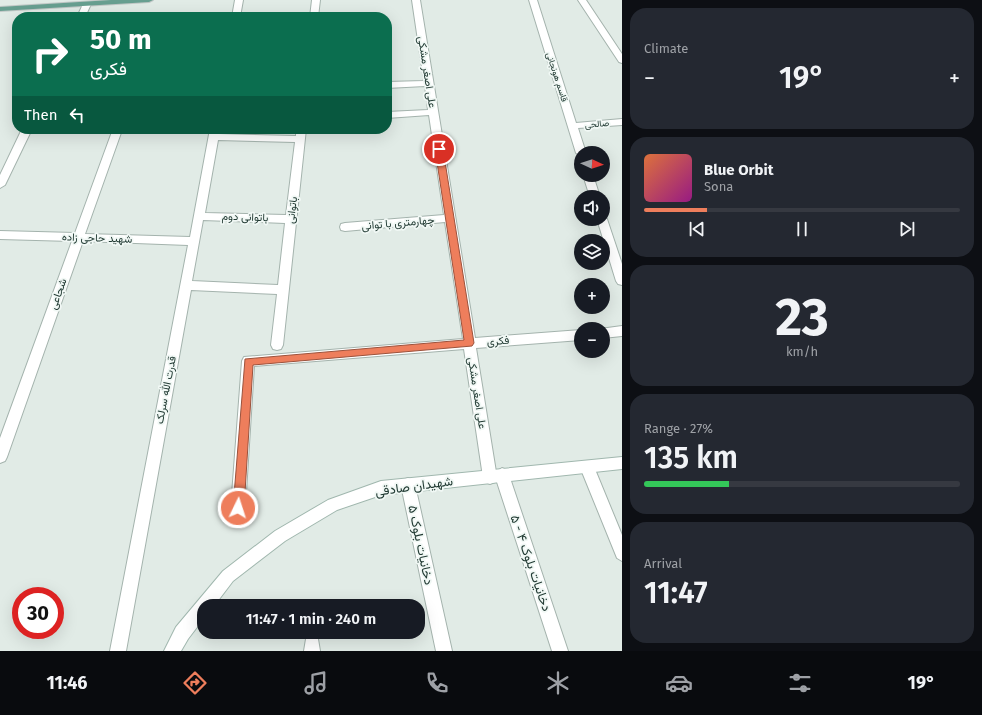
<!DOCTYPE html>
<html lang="en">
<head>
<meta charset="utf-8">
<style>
	:root { --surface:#171b24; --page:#242831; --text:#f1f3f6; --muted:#9ea1a6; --line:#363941; --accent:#ee7e5c }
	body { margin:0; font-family:"Fira Sans",Vazirmatn,sans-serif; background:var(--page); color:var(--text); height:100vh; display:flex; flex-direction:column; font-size:15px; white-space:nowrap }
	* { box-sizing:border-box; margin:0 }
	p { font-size:13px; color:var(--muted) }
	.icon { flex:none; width:22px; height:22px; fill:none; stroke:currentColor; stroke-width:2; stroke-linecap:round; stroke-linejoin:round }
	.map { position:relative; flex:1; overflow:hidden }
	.side { display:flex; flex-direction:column; gap:8px; padding:8px; background:#0d0f14; width:360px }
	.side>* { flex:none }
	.top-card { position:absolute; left:12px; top:12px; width:380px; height:122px; border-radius:16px; box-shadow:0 4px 16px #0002; background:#0b6e4f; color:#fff; overflow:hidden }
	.needle { width:26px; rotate:93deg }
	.fabs { position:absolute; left:574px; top:146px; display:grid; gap:8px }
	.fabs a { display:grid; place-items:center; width:36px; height:36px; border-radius:50%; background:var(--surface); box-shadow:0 4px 16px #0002; font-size:20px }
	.speed { position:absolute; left:12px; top:587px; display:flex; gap:8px; font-size:20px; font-weight:700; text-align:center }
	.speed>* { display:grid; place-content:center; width:52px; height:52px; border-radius:50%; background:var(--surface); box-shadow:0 4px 16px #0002; line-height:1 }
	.speed .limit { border:6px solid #d22; background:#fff; color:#111 }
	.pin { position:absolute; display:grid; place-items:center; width:34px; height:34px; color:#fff; margin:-17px; border:2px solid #fff; border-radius:50%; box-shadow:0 1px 4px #0007 }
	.me { position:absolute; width:44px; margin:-22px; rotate:4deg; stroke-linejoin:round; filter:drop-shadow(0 0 3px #0008) }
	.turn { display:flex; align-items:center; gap:14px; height:84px; padding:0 12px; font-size:18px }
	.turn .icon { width:52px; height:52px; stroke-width:2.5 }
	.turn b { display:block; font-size:28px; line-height:34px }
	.then { display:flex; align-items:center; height:38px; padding:0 12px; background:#0003; gap:8px; font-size:15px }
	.big { font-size:30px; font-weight:600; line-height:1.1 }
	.side .widget { flex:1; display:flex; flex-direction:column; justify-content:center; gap:6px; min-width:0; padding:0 14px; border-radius:16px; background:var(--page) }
	.side .dial { align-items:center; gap:0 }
	.dial b { font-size:52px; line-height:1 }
	.song { display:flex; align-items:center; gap:12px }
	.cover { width:48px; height:48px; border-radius:6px; background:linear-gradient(135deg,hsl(20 70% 55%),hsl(310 70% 35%)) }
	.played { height:4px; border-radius:2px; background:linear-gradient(90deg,var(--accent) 20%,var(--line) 20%) }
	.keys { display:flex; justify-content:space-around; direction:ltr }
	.heat { display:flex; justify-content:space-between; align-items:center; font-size:22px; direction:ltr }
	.charge { height:6px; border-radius:3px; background:linear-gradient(90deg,#34c759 27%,var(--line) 0) }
	.trip { position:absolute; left:197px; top:599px; width:228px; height:40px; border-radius:16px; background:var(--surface); box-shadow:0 4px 16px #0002; font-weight:600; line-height:40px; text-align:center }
	.dock { display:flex; height:64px; justify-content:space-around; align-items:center; background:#090b0e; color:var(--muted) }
	.dock .icon { width:28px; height:28px }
	.dock .on { color:var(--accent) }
	.dock b { font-size:18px; color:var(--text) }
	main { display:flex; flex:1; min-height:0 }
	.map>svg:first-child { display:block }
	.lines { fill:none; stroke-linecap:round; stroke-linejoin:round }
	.minor-casing { stroke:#a4b3ad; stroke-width:2 }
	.tertiary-casing { stroke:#a4b3ad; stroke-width:2 }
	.secondary-casing { stroke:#a0b7ae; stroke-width:2 }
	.primary-casing { stroke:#c1c8c6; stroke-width:2 }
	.minor { fill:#fff; fill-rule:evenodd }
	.tertiary { fill:#fff; fill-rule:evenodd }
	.secondary { fill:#fff; fill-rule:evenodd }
	.primary { fill:#679f90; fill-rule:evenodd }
	.route { fill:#ee7e5c; stroke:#9b523c }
	.labels { text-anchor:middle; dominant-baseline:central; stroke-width:3.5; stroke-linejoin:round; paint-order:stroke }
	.far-street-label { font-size:9px; fill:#223b34; stroke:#f1f8f5 }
	.street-label { font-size:11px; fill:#223b34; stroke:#f1f8f5 }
	.near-street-label { font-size:13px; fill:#223b34; stroke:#f1f8f5 }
</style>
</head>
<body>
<main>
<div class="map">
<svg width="622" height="651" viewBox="0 0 622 651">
	<rect width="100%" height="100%" fill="#e1ebe6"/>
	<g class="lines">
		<defs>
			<path id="minor" d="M235,0H243L240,17H232Z
				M312,0H320L318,17H310Z
				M412,0H420L475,338L581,330V340L476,348L496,472L502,468L507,470L509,475L568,651H552L496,479L495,482L490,484L485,482L483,477L464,349L254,366L245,508L243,513L238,515L233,513L231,508L242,361L244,357L463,339L445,222L345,231L341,230L340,227L341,224L345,223L444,215L429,115L387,118V112L428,110L425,86L387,88V82L424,81Z
				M578,0H586L622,54V63L619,62Z
				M84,2H90L91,4L85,17H77Z
				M22,129H32L5,185L0,188V175Z
				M113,129L122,130L85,234L190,237L210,129H220L219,134L296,136V129H306L283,345L281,349L277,350L273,349L271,345L277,294L191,290L126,651H110L188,245L83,241L7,457L5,461L0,463V438L72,241L0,239V231L75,233ZM218,140L295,142L286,215L205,213ZM203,220L285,223L278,285L192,281Z
				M622,326V336L603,338V329H600Z
				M587,461L592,462L622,535V561L617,558L580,467L582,462Z
				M408,478L413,480L415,485L452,651H436L401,485L403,480Z
				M312,637L318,639L320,651H304L306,639Z"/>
			<path id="tertiary" d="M529,0H537L576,123L622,119V125L578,128L586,153H581V156L576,153Z
				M583,175H593L600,197H590Z
				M603,216L607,219L622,264V285L618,284L616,281L597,219H603Z"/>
			<path id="secondary" d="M622,457V469L381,495L337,510L285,541L233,581L214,606H204V618L188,639L181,651H164L176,627L223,571L275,531L328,500L381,481Z"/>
			<path id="primary" d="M111,0H153L149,2L0,11V7Z"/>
		</defs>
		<use href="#minor" class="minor-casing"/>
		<use href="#tertiary" class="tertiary-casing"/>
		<use href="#secondary" class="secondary-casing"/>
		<use href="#primary" class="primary-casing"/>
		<use href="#minor" class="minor"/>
		<use href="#tertiary" class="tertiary"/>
		<use href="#secondary" class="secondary"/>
		<use href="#primary" class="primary"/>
	</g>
	<path class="route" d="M439,146L443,149L474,343L472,346L253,365L244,508L242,512L238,514L234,512L233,508L245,359L464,340L435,149Z"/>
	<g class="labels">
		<g class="far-street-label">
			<text transform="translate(557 77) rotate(72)">قاسم هونجانی</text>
			<text transform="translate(597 124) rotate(-5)">صالحی</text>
		</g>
		<g class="street-label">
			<text transform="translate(427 72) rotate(81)">علی اصغر مشکی</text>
			<text transform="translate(292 210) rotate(-83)">باتوانی</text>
			<text transform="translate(245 217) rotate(2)">باتوانی دوم</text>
			<text transform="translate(398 223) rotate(-5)">چهارمتری با توانی</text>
			<text transform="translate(97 238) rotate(2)">شهید حاجی زاده</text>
			<text transform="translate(58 294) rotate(-70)">شجاعی</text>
			<text transform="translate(498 341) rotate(-4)">فکری</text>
			<text transform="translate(166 390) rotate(-79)">قدرت الله سرلک</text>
			<text transform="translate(477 393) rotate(81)">علی اصغر مشکی</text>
		</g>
		<g class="near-street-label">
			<text transform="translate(414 486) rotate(-8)">شهیدان صادقی</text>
			<text transform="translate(421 545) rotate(78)">دخانیات بلوک ۵</text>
			<text transform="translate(531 563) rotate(71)">دخانیات بلوک ۴ - ۵</text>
		</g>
	</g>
</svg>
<div class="fabs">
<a><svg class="needle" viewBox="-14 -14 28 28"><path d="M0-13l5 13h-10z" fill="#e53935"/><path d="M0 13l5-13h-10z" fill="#9ea1a6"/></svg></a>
<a><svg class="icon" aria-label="sound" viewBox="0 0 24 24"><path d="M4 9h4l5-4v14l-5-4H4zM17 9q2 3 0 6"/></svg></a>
<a><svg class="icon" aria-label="layers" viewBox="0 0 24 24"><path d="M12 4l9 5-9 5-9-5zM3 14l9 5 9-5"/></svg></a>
<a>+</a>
<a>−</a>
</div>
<div class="speed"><div class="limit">30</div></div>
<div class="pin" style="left:439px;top:149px;background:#d93025"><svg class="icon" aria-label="arrive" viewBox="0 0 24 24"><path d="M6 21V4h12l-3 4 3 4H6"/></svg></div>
<svg class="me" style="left:238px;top:508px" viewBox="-20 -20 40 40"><circle r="17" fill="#ee7e5c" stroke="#fff" stroke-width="3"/><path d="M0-11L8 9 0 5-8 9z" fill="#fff"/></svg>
<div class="trip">11:47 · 1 min · 240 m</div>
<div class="top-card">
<div class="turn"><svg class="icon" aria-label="right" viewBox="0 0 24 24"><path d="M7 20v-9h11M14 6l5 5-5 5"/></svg><div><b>50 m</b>فکری</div></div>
<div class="then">Then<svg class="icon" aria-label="left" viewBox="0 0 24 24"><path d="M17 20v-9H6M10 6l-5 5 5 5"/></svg></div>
</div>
</div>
<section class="side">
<div class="widget"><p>Climate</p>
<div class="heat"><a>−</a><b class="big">19°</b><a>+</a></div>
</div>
<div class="widget">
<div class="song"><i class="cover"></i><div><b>Blue Orbit</b><p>Sona</p></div></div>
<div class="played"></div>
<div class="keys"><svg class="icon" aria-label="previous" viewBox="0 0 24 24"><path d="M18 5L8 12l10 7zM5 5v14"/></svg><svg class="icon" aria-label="pause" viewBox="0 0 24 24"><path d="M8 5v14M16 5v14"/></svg><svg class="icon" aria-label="next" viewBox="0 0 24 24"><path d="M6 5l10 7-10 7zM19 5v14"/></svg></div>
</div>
<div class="widget dial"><b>23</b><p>km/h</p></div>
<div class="widget"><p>Range · 27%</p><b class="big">135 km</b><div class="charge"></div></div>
<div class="widget"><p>Arrival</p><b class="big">11:47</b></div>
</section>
</main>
<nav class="dock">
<b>11:46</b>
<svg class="icon on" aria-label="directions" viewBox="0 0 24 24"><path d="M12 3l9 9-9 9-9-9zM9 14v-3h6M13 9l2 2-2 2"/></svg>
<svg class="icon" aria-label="music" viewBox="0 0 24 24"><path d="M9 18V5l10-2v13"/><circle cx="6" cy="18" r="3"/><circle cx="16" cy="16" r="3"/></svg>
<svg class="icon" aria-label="phone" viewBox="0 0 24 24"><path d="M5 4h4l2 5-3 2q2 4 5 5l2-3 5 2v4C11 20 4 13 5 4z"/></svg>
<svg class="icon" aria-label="climate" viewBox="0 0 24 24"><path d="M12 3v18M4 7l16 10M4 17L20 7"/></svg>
<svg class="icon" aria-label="car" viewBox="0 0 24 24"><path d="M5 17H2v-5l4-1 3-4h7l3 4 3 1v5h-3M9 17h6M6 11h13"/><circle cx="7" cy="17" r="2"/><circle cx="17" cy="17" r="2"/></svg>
<svg class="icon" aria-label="filters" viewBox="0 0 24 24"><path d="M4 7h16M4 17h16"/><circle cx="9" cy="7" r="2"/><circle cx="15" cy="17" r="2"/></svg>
<b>19°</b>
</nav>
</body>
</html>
